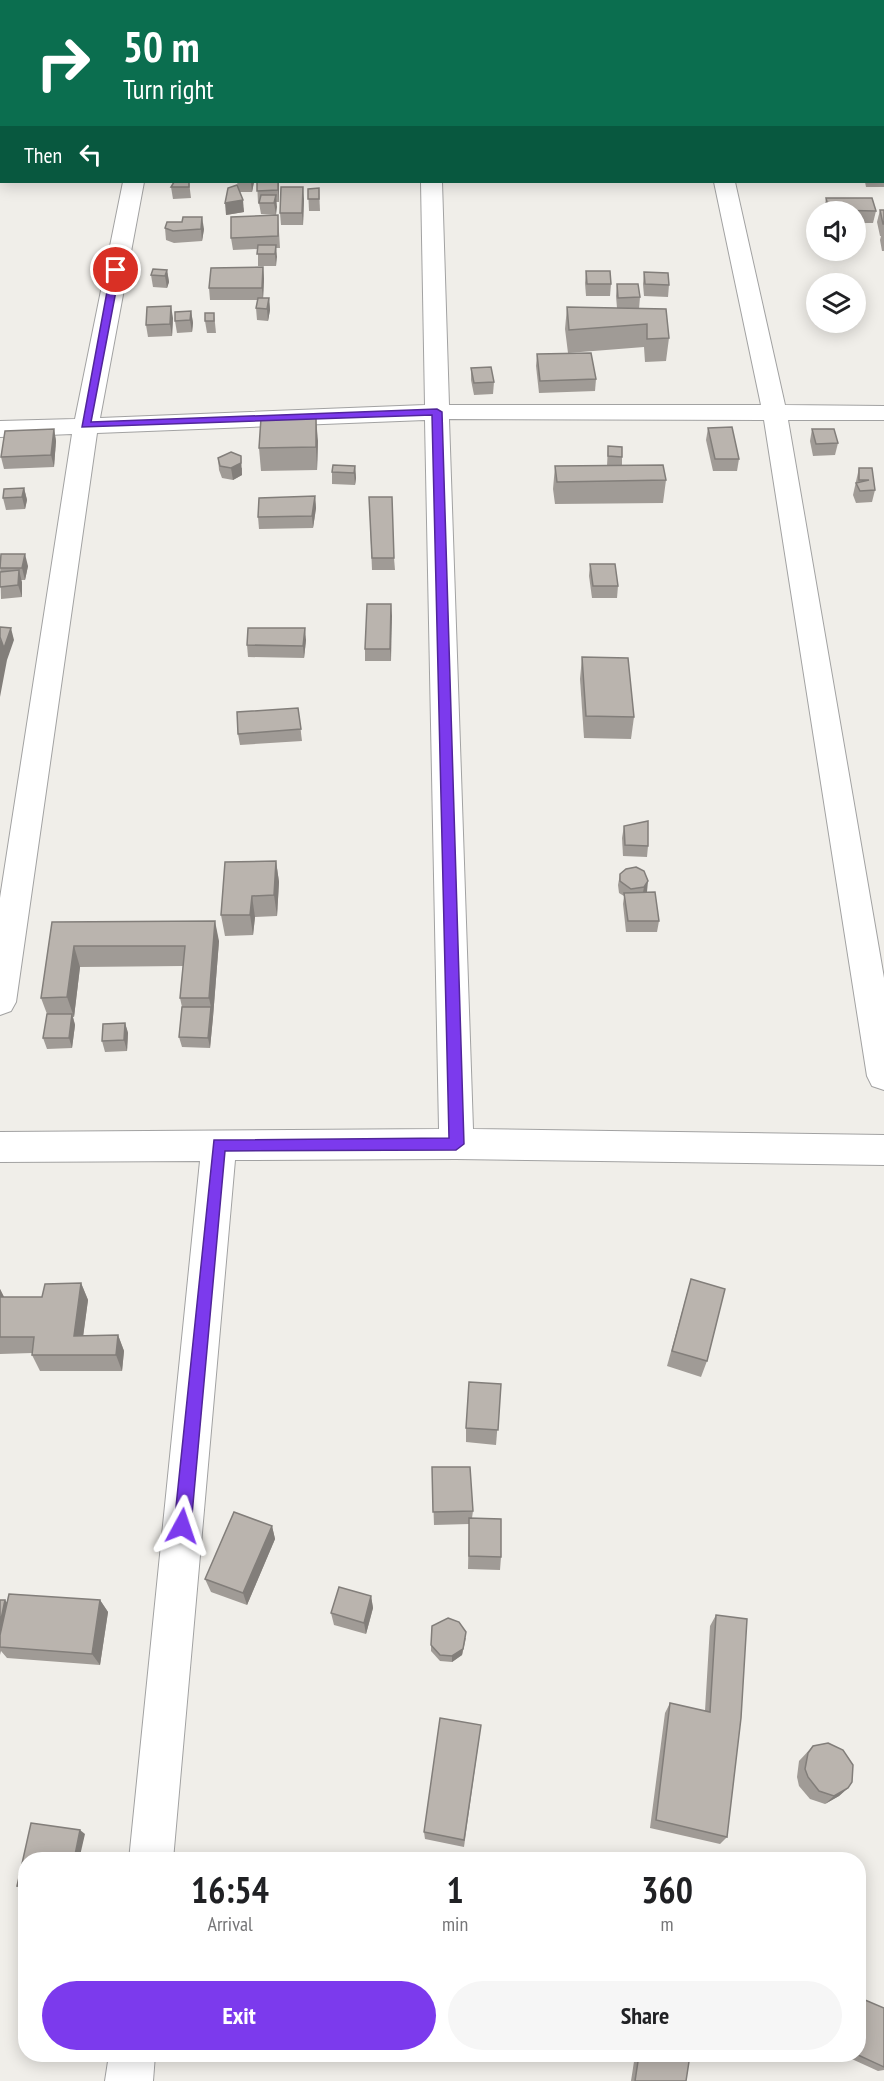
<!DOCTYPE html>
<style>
body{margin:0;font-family:"PT Sans Narrow",sans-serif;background:#f6f6f6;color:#202124;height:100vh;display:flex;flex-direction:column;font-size:22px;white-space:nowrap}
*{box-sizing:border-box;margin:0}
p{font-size:20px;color:#757577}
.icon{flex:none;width:33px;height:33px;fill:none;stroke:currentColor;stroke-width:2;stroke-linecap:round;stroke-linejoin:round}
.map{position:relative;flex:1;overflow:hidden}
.drawer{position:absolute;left:18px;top:1852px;width:848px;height:210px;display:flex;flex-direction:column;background:#fff;border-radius:24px;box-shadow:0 3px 15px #0003}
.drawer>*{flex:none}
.guide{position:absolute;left:0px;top:0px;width:885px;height:183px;box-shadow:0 3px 15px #0003;background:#0b6e4f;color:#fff;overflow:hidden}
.fabs{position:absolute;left:806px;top:201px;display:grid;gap:12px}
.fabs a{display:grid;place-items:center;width:60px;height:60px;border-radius:50%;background:#fff;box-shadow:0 3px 15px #0003;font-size:30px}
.pin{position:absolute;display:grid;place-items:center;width:51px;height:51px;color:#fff;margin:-26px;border:3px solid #fff;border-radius:50%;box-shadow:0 2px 6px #0007}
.me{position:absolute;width:66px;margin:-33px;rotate:5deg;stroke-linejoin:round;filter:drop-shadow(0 0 4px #0008)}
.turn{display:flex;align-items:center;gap:21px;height:126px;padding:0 24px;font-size:27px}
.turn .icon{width:78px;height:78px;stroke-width:2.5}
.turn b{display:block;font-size:42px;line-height:51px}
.then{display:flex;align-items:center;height:57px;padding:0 24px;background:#0003;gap:12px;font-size:22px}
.eta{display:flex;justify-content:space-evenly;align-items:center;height:102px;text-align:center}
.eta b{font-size:36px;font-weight:600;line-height:42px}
.action{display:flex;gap:12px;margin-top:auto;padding:12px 24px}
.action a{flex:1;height:69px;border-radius:36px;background:#7c3aed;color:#fff;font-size:24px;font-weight:600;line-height:69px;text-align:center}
.action a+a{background:#f6f6f6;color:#202124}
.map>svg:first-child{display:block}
</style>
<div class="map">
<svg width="884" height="2081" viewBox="0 0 884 2081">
<rect width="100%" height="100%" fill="#f0eee9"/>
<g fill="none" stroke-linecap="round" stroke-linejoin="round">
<g stroke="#a2a2a2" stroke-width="2">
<g id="minor">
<rect x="157" y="0" width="18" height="2"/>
<rect x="418" y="0" width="18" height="2"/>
<path d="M677,0H695L696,2H677Z"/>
<rect x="0" y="31" width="2" height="12"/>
<path d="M123,182H144L100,418L425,405L421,182H442L449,405H761L714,182H735L785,405L884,406V420H788L884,978V1090L872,1086L867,1076L764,420L449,419L473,1129L884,1135V1165L456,1159L235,1160L173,1860H129L200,1161L0,1162V1132L439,1129L425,420L97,433L16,1002L11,1011L0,1015V898L72,434L0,437V421L75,419Z"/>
<path d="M109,2055H155L153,2081H105Z"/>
</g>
</g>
<use href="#minor" fill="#fff" fill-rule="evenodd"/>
</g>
<g fill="#a09b96">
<path d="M795,0H810L809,2H796Z"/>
<path d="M884,161V187H866L865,182H884Z"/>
<path d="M189,182L191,198L173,199L171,187Z"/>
<path d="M237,182H254L252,192H240L244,212L226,215L238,187Z"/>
<path d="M257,182H279V202H276V215L261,214L259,203H258Z"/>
<path d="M319,188L320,211H309L308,189Z"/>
<path d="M826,198L876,211L873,223H855V212H824Z"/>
<path d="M304,199L303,225H281L280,213Z"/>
<path d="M880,210H884V251H882L880,240L881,236H880L877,222Z"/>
<path d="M278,215L280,248H276V266H258V249L233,250L231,238Z"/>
<path d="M165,228L204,229L202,241L174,243L166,240Z"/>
<path d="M263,267L264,279L263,298H269L270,310L268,321L257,320L256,308L258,300H210L209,288Z"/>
<path d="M167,270L169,282L167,288L153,287L151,275Z"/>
<path d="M586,271L611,284L610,296H586L585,283Z"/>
<path d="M644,272L669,285L668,297L644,296L643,284Z"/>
<path d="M617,284L640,297L639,309L669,338L666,361L645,362L644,347L568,353L565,329L567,307L617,308L616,296Z"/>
<path d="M191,311L193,323L192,332L177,333L175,321Z"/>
<path d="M214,313L216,333H207L205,321Z"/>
<path d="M173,318L172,336L148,337L146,325Z"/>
<path d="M537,354L596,379L595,391L539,393L536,366Z"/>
<path d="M471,368L494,382L493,394L474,395L471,380Z"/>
<path d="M708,428L739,459L737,471H713L706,440Z"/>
<path d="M54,429L56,441L54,467L4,469L1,457Z"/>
<path d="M812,429L838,443L835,455L813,456L810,441Z"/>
<path d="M318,441L317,470L261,471L259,448Z"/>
<path d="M608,446L622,457V466L666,480L663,503L555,504L553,489L555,466H607Z"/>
<path d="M218,458L242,468V475L233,480L222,478L219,470Z"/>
<path d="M355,466L356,478L355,485L332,484V472Z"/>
<path d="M859,468L875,490L872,502L856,503L853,495Z"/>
<path d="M24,488L27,500L25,509L6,510L3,498Z"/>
<path d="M315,496L316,508L313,528L259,529L258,517Z"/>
<path d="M369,497L394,558L395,570H372Z"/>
<path d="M0,560L28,566L25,580H21L22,597L1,599Z"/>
<path d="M590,564L618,586L617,598H592L589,576Z"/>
<path d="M391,604V661H365V649Z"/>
<path d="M306,640L304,658L248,657L247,645Z"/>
<path d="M582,657L634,717L631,739L584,738L580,679Z"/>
<path d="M298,708L302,741L240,745L238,734Z"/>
<path d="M624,826L648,846L647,857L623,856L622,838Z"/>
<path d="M276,861L279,882L277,916L255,917L253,935L225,936L221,915Z"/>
<path d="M636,867L659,921L657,932H626L623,904L624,896L619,893L618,885L620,874Z"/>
<path d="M52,922L219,941L213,1017L210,1048L182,1047L179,1037L182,1007L180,998L183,966L80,967L74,1017H73L75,1025L72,1048L47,1049L43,1038L47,1014L41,998Z"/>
<path d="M125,1023L128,1033L127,1051L105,1052L102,1041Z"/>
<path d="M691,1279L707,1361L701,1377L667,1366Z"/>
<path d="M81,1283L88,1300L83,1336L118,1335L124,1351L122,1371H40L32,1355V1353L0,1354V1289L4,1297H42Z"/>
<path d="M501,1384L496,1445L466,1442V1428Z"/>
<path d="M432,1467L473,1511L472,1518L501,1557L500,1570L468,1569L469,1524L434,1525Z"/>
<path d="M272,1526L275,1539L247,1605L211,1592L205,1579Z"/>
<path d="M371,1596L373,1608L366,1634L334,1625L331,1613Z"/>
<path d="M0,1600H5L7,1603L100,1600L108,1612L100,1665L7,1658L1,1651L0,1655Z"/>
<path d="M716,1615L727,1837L720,1844L650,1828L665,1713L670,1703L705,1711L710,1626Z"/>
<path d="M466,1638L462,1655L452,1662L440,1661L431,1651V1645Z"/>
<path d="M481,1725L464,1847L425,1839L424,1832Z"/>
<path d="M813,1746L848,1788L839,1796L825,1804L810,1799L799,1786L797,1777L799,1761Z"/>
<path d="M884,2008V2070L878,2071L843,2055H858Z"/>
<path d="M635,2055H690L686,2081H631Z"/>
</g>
<g fill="#827e7a">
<path d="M251,182H254L252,192Z"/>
<path d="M278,182H279V202L278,190Z"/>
<path d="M303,187L304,199L303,225L302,213Z"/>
<path d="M276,195L277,207L276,215L274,203Z"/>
<path d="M243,200L244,212L226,215L225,203Z"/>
<path d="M202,217L204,229L202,241L201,229Z"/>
<path d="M276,245L277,257L276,266L275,254Z"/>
<path d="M263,267L264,279L263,300L262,288Z"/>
<path d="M167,270L169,282L167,288L165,276Z"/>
<path d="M269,298L270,310L268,321L267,309Z"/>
<path d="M171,306L173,318L172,336L170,324Z"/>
<path d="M191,311L193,323L192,332L190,320Z"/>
<path d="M316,418L318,441L317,470L316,447Z"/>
<path d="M54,429L56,441L54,467L51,455Z"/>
<path d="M241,456L242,475L233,480L231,468Z"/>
<path d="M355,466L356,478L355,485L354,473Z"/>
<path d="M24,488L27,500L25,509L22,497Z"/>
<path d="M315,496L316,508L313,528L312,516Z"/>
<path d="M25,554L28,566L25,580L22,568Z"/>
<path d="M19,570L22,582V597L18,585Z"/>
<path d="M391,604L392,616L391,661L390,649Z"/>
<path d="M11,628L14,640L7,660L0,697V641L1,637Z"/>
<path d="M305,628L306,640L304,658L303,646Z"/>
<path d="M276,861L279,882L277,916L274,895Z"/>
<path d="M648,881L647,892L642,898L644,887Z"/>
<path d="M252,896L255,917L253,935L250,915Z"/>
<path d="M215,921L219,941L213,1017L209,998Z"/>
<path d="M74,946L80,967L74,1017L67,997Z"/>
<path d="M211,1007L213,1017L210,1048L208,1038Z"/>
<path d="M72,1014L75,1025L72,1048L69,1038Z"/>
<path d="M125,1023L128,1033L127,1051L124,1040Z"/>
<path d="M81,1283L88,1300L81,1352L74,1336Z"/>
<path d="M0,1289L7,1303H0Z"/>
<path d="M118,1335L124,1351L122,1371L116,1355Z"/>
<path d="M272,1526L275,1539L247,1605L243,1593Z"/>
<path d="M371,1596L373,1608L366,1634L364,1623Z"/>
<path d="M5,1600L10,1607L0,1647V1624Z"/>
<path d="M100,1600L108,1612L100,1665L92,1654Z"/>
<path d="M466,1632L462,1655L452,1662V1656Z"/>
<path d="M848,1788L839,1796L825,1804L834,1796Z"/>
<path d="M80,1830L85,1834L79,1860H74Z"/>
</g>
<g fill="#bab4ae" stroke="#827e7a" stroke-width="1.5">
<path d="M261,0H292L291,2H261Z"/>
<rect x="714" y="0" width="19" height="2"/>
<path d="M174,182H189V187H171Z"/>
<path d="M257,182H278V190L257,191Z"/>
<path d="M237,185L243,200L225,203L228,188Z"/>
<path d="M281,187H303L302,213H280Z"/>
<path d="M319,188V199H308V189Z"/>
<path d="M261,195H276L274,203H259Z"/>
<path d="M826,198H872L876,211L829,210Z"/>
<path d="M880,210H884V224H883Z"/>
<path d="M278,215V236L231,238V217Z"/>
<path d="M183,217H202L201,229L173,231L165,228L167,222H182Z"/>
<path d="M258,245H276L275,254H257Z"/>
<path d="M263,267L262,288H209L211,268Z"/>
<path d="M153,269L167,270L165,276L151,275Z"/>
<path d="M586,271H610L611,284H587Z"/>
<path d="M644,272L668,273L669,285L645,284Z"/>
<path d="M617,284H638L640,297L618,298Z"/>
<path d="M258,298H269L267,309L256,308Z"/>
<path d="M171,306L170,324L146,325L147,307Z"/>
<path d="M567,307L666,309L669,338L647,339V324L569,330Z"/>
<path d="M191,311L190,320L175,321V312Z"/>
<rect x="205" y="313" width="9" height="8"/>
<path d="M591,353L596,379L540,381L537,354Z"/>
<path d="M491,367L494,382L474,383L471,368Z"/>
<path d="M261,418H316V447L259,448Z"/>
<path d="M732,427L739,459H715L708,428Z"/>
<path d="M54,429L51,455L1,457L5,431Z"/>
<path d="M812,429H834L838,443L816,444Z"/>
<path d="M608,446L622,447V457L608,456Z"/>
<path d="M231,452L241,456V463L231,468L220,466L218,458Z"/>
<path d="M333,465L355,466L354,473L332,472Z"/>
<path d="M663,465L666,480L557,482L555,466Z"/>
<path d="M859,468H872L875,490L860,491L856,483L869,480H859Z"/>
<path d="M24,488L22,497L3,498L4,489Z"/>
<path d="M315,496L312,516L258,517L259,498Z"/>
<path d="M369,497H392L394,558H372Z"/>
<path d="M1,554H25L22,568H0Z"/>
<path d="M590,564H615L618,586H593Z"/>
<path d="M19,570L18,585L0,587V572Z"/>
<path d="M367,604H391L390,649H365Z"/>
<path d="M0,627L11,628L4,648L0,637Z"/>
<path d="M248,628H305L303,646L247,645Z"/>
<path d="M582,657L628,658L634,717L586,716Z"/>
<path d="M298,708L301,729L238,734L237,712Z"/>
<path d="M648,821V846L625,845L624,826Z"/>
<path d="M276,861L274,895L252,896L250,915H221L225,862Z"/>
<path d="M636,867L644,871L648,881L644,887L631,889L620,881V874L626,869Z"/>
<path d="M655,892L659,921H628L624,893Z"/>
<path d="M215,921L209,998H180L185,946H74L67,997L41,998L52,922Z"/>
<path d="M182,1007H211L208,1038L179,1037Z"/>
<path d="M47,1014H72L69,1038H43Z"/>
<path d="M125,1023L124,1040L102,1041L103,1024Z"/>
<path d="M691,1279L725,1289L707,1361L672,1351Z"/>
<path d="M81,1283L74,1336L118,1335L116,1355H32L34,1337H0V1297H42L45,1284Z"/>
<path d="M469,1382L501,1384L498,1430L466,1428Z"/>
<path d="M432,1467H470L473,1511L433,1512Z"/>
<path d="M234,1512L272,1526L243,1593L205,1579Z"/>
<path d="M469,1518L501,1519V1557L469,1556Z"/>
<path d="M339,1587L371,1596L364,1623L331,1613Z"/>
<path d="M9,1594L100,1600L92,1654L0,1647V1635Z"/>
<path d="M0,1600H5L0,1624Z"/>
<path d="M716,1615L747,1619L741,1718L727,1837L656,1820L670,1703L710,1712Z"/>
<path d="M448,1618L459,1622L466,1632L463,1649L452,1656L440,1655L431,1645L432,1626Z"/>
<path d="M440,1718L481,1725L464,1840L424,1832Z"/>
<path d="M828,1743L843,1750L853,1765L852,1782L848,1788L834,1796L819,1791L808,1777L805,1769L808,1753L813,1746Z"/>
<path d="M31,1823L80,1830L74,1860H26V1887L17,1886Z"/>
<path d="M858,1997L884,2008V2067L858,2055Z"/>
<path d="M639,2055H690L686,2081H635Z"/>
</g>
<path fill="#7c3aed" stroke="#51269a" stroke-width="1.5" d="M116,267L120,270L91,422L437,409L442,412L464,1144L456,1150L225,1151L191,1526L188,1532L182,1534L177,1532L174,1526L214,1140L449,1138L432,415L82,427L111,270Z"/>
</svg>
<div class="fabs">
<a><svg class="icon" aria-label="sound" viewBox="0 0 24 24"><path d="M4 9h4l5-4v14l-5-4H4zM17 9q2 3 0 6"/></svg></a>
<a><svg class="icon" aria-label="layers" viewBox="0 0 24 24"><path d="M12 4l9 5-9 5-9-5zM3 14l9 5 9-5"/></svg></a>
</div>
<div class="pin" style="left:116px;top:270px;background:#d93025"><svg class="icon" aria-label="arrive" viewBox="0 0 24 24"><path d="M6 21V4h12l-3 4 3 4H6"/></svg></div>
<svg class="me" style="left:182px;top:1526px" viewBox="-20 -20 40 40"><path d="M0-17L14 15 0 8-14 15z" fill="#7c3aed" stroke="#fff" stroke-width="4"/></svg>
<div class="guide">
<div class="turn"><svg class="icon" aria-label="right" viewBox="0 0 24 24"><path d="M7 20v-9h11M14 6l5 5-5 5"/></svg><div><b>50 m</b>Turn right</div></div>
<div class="then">Then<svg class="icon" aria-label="left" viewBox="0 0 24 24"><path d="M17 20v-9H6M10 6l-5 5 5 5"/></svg></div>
</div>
<section class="drawer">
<div class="eta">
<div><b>16:54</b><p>Arrival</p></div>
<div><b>1</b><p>min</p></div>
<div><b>360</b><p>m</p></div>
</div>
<div class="action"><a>Exit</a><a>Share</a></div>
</section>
</div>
